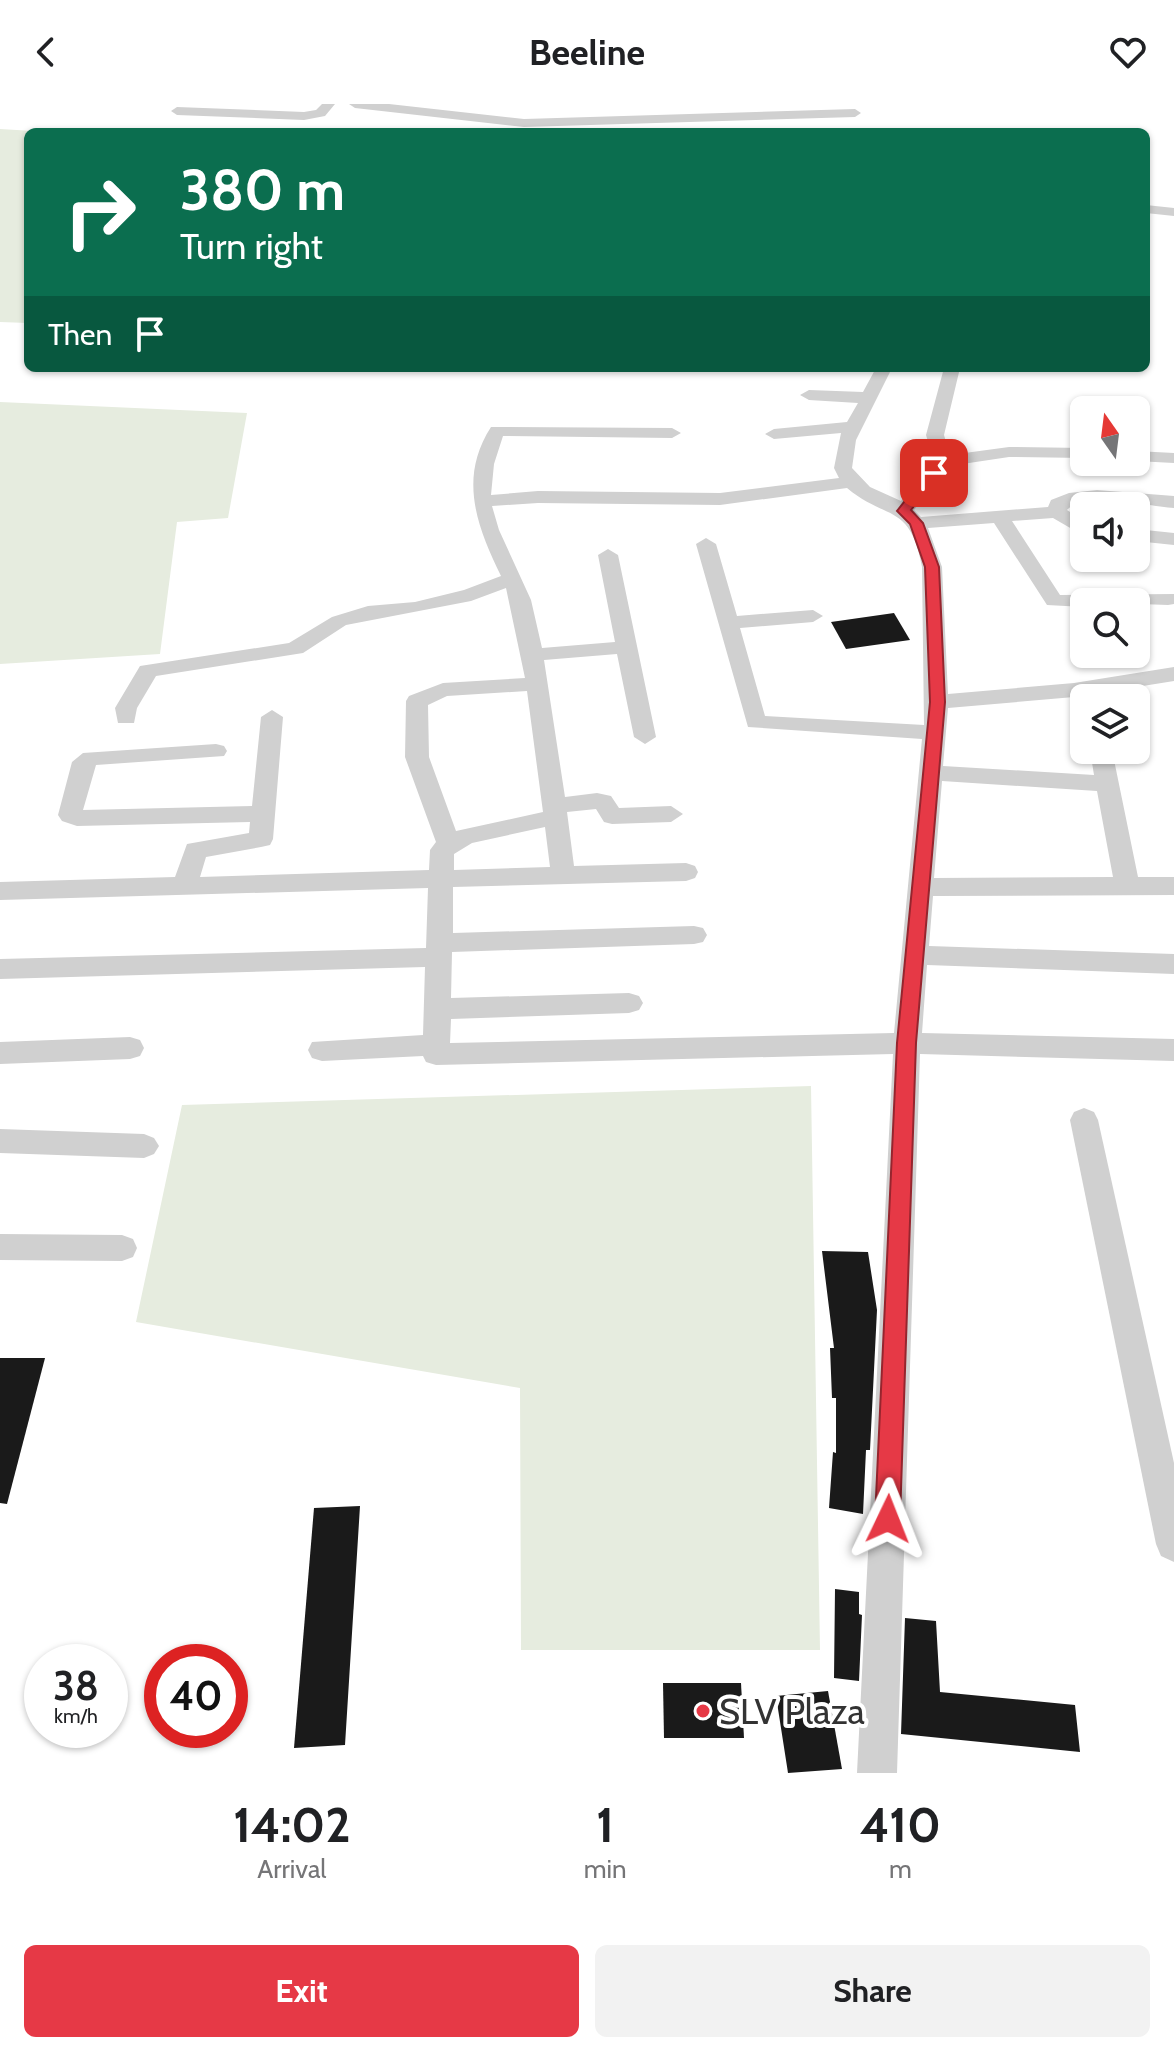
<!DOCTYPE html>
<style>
body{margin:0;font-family:Cabin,sans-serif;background:#f2f2f2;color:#202124;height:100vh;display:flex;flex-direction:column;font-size:30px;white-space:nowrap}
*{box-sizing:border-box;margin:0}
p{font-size:26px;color:#757577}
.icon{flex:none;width:44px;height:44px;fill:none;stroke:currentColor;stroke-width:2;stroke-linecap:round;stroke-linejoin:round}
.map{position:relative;height:1669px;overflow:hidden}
.sheet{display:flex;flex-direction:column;background:#fff;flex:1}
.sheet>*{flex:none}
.hud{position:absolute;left:24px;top:24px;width:1126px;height:244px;border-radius:12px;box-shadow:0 2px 6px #0004;background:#0b6e4f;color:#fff;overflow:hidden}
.needle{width:52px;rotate:346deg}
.controls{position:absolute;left:1070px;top:292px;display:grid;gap:16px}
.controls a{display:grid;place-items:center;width:80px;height:80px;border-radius:12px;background:#fff;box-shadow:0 2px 6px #0004;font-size:40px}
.speed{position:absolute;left:24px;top:1540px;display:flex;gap:16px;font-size:40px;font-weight:700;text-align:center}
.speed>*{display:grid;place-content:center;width:104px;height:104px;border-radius:50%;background:#fff;box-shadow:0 2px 6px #0004;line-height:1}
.speed small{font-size:20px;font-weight:400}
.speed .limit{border:12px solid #d22;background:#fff;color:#111}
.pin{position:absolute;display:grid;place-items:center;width:68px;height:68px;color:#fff;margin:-34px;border-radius:16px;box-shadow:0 4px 12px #0006}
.me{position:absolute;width:88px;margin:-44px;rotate:2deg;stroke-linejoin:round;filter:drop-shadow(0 0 6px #0008)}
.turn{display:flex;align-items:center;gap:28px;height:168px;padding:0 24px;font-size:36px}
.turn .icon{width:104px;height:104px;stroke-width:2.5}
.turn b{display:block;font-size:56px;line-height:68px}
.then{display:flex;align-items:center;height:76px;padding:0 24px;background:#0003;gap:16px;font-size:30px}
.eta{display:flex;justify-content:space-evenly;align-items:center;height:136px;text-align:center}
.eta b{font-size:48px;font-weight:700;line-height:56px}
.action{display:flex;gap:16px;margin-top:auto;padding:16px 24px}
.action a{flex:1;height:92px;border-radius:12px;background:#e63946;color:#fff;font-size:32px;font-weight:700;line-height:92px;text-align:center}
.action a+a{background:#f2f2f2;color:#202124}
header{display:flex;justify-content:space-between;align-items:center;height:104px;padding:0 24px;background:#fff;font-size:36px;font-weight:700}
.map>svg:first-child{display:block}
</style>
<header><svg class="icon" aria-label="back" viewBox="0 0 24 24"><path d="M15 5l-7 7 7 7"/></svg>Beeline<svg class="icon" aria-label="heart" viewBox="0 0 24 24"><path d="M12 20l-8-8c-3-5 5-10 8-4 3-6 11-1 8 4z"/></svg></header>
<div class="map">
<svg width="1174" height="1669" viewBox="0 0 1174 1669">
<rect width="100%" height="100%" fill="#fff"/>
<g fill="#e6ecdf">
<path d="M0,25L50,28H28V219L0,218Z"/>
<path d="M0,298L247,309L228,414L177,418L160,550L0,560Z"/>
<path d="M811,982L820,1546H521L520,1284L136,1218L182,1001Z"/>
</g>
<g fill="#1a1a1a">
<path d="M894,509L910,536L846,545L831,518Z"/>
<path d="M822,1147L868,1148L877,1206L870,1346H866L863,1410L829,1404L833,1348L836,1349V1294H832L830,1244H834Z"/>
<path d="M0,1254H45L7,1400L0,1399Z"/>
<path d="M360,1402L345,1641L294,1644L314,1404Z"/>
<path d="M835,1485L859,1488V1510L862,1511L859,1577L834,1574Z"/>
<path d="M905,1514L936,1517L940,1588L1075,1601L1080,1648L901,1630Z"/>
<path d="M663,1579H741L744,1634H664Z"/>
<path d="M828,1587L842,1665L788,1669L776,1592Z"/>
</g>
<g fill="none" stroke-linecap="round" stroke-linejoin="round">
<g fill="#d0d0d0" fill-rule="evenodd">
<path d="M322,0H335L325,12L304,16L177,11L171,7L177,3L304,8L316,6Z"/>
<path d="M349,0H389L524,15L855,5L861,9L855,13L524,23L355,4Z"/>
<path d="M866,24L873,25L875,28H859Z"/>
<path d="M1146,101L1174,104V112L1146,109Z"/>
<path d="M876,264H892L856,336L852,364L870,383L901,397L934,357L926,331L944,264H960L944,331L950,351L1009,343L1084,344V354L1009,353L949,362L914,406L921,413L1048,403L1051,396L1069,389L1097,386L1174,392V404C1151,402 1081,388 1067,406L1084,417V432L1053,414L1012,417L1060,491L1174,490V500L1168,501L1084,498V503L1047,501L994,419L928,424L942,463L948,590L1074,579L1174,563V577L1074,593L948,604L943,662L1094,671L1090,646H1112L1138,773H1174V791L933,792L929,842L1174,850V870L927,861L922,929L1174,935V957L920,950L897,1669H857L893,950L436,961L426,958L423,952L322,957L312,954L308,946L312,938L423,931L425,863L0,875V855L426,844L428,784L0,796V778L175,773L187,740L249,729L250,718L77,722L62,717L58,711L72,658L83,649L216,640L224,642L227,647L224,652L96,661L83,706L252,702L261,613L272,606L283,613L273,735L270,741L261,743L206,753L200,773L429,766L430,746L436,738L405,653L406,597L409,592L443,579L525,574L506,484L471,497L346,521L303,549L156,572L137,604L134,619H118L115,604L140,562L289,539L332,513L368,502L415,498L464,486L501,472C477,423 458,374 491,323L672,324L681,329L672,334L503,332L494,360L491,391L538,387L720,389L839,374L834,364L841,329L774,335L765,330L774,325L847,318L858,299L809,296L800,291L809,286L863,288ZM847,384C886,417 910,398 922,463L924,621L765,612L740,524L813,518L823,512L813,506L737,512L716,440L706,434L696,440L748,623L922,635L894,929L450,939L451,915L629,909L639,906L643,899L639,892L629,889L451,894L452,848L694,840L703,838L707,831L703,824L694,822L453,829V783L686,777L695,774L698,768L695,762L686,759L574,762L567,708L596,705L604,718L612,720L671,718L683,710L671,702L619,704L611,692L597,689L565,693L544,556L617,550L634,633L645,640L656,633L618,451L608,445L598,451L615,538L542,544L531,496L499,426L492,402L538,399L720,401ZM527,587L543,708L456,727L429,653L428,601L447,592ZM942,677L1097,687L1113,773L934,774ZM545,723L550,763L454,766V750L472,739Z"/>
<path d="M1136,347L1174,349V359L1136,357Z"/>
<path d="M1136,425L1174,429V441L1136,437Z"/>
<path d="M130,933L140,936L144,944L140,952L130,955L0,960V938Z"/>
<path d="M1084,1004L1094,1008L1098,1016L1174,1359V1458L1161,1452L1156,1440L1070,1016L1074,1008Z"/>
<path d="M0,1025L144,1030L154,1034L159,1042L154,1050L144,1054L0,1049Z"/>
<path d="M0,1130L122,1131L133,1135L137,1144L133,1153L122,1157L0,1156Z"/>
</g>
</g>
<path fill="#e63946" stroke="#96252e" stroke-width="2" d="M929,366L940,369L911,406L923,419L939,463L945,598L916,939L900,1415L896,1424L888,1427L879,1424L875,1415L897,939L930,598L925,463L910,420L897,407Z"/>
<circle fill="#e63946" stroke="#fff" stroke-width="3" cx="703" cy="1607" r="8"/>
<g text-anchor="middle" stroke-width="8" stroke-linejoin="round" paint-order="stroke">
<g font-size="36" fill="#333" stroke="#fff" text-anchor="start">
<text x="719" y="1620">SLV Plaza</text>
</g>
</g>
</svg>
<div class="controls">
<a><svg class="needle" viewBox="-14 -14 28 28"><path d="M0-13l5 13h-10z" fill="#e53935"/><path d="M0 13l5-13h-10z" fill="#757577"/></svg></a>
<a><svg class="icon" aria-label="sound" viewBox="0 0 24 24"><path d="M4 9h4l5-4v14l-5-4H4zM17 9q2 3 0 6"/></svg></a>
<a><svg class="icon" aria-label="search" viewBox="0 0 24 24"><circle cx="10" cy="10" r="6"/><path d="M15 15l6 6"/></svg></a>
<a><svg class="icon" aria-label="layers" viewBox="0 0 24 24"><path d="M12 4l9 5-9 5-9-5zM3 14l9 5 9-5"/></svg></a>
</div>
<div class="speed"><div>38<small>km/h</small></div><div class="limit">40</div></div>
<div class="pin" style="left:934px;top:369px;background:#d93025"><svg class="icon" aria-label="arrive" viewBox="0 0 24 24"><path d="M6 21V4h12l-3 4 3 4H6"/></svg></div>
<svg class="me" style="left:888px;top:1415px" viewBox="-20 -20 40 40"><path d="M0-17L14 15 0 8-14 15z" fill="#e63946" stroke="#fff" stroke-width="4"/></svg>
<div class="hud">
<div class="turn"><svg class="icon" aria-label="right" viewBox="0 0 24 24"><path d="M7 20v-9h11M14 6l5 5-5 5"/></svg><div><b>380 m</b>Turn right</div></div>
<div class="then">Then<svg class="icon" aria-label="arrive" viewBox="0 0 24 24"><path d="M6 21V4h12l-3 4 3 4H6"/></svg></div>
</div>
</div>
<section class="sheet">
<div class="eta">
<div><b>14:02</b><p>Arrival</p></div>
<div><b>1</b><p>min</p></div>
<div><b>410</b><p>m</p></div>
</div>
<div class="action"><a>Exit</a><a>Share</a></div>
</section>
